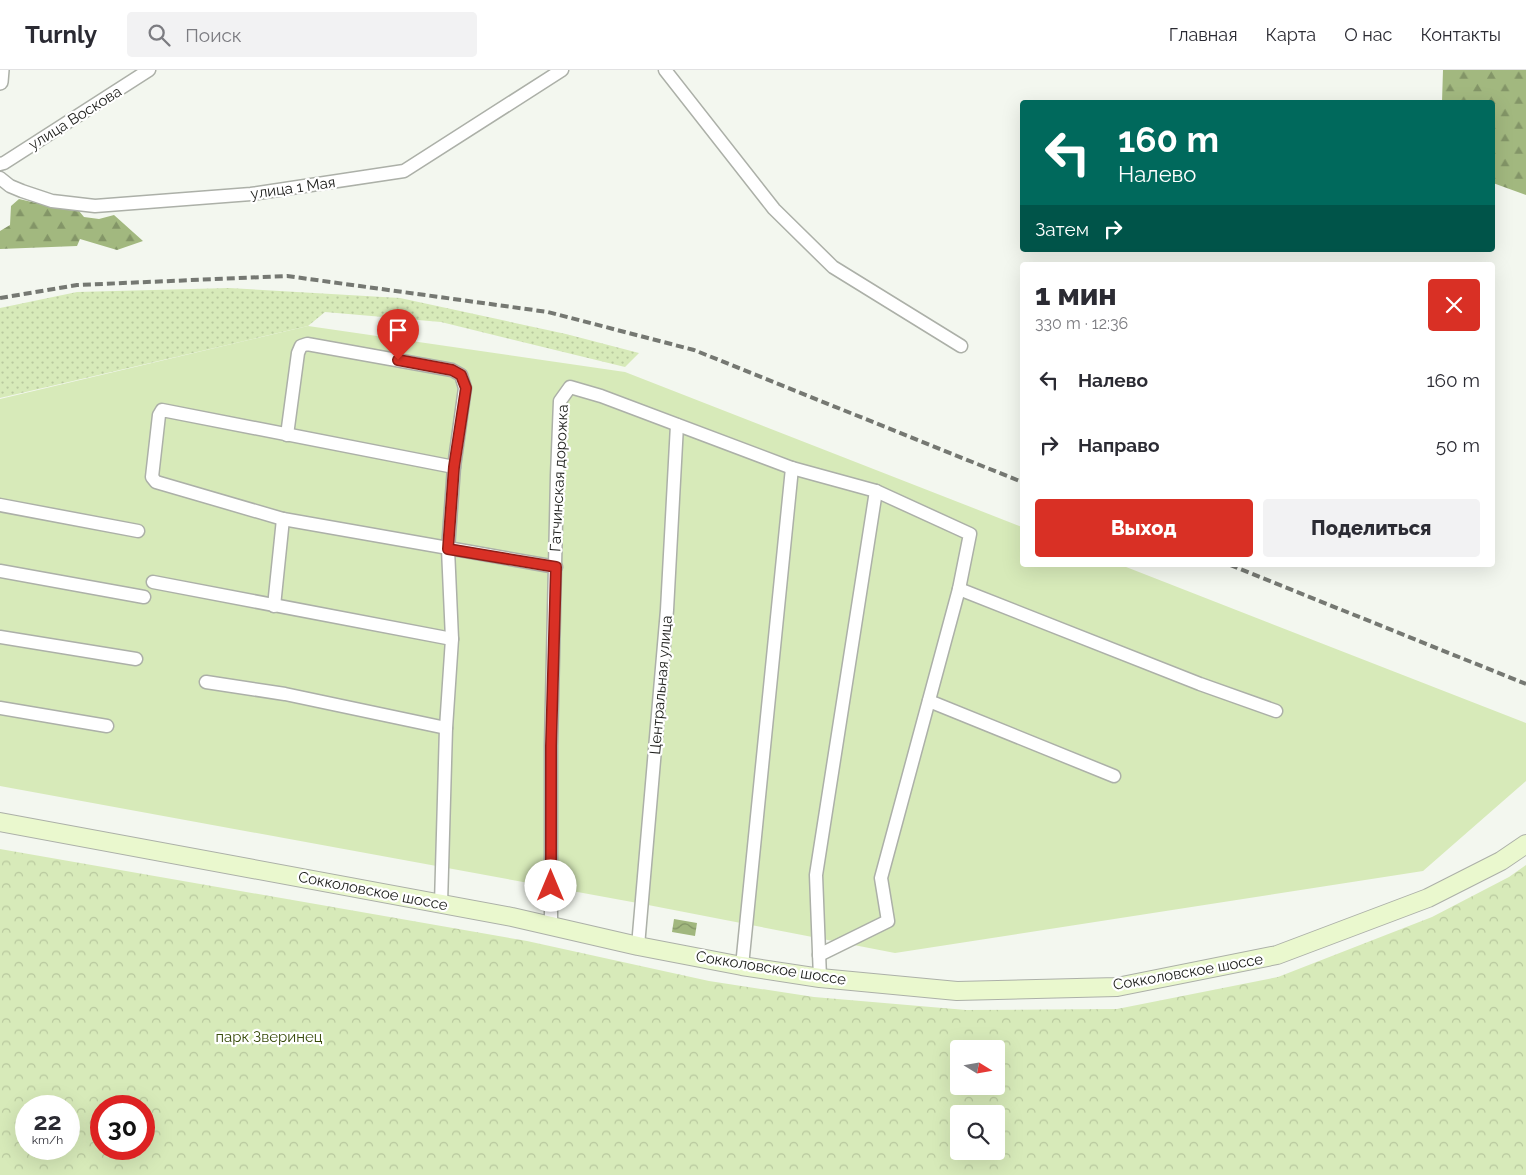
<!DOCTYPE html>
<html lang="ru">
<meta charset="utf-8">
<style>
body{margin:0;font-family:Raleway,sans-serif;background:#f2f2f3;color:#2b2b33;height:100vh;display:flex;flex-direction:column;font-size:19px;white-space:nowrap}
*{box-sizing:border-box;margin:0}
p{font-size:16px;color:#7c7c81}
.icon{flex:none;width:28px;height:28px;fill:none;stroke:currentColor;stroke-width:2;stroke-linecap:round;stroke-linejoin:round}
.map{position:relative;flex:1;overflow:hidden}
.panel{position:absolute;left:1020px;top:192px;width:475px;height:305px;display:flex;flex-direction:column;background:#fff;border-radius:5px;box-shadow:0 5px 20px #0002}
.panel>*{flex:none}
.hud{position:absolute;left:1020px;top:30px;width:475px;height:152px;border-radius:5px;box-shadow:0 5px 20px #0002;background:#00695c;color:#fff;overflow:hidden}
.needle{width:32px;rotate:101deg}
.controls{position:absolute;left:950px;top:970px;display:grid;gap:10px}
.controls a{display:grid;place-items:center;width:55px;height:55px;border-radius:5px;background:#fff;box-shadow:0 5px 20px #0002;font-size:25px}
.speed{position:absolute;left:15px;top:1025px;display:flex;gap:10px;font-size:25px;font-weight:700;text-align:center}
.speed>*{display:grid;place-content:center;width:65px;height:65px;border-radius:50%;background:#fff;box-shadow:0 5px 20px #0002;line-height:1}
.speed small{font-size:12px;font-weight:400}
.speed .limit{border:8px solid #d22;background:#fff;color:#111}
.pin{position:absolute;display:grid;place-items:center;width:42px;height:42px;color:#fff;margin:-51px -21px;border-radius:50% 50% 50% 0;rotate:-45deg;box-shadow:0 0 5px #0007}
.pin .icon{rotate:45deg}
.me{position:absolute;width:55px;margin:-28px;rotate:0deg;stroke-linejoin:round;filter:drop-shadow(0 0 4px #0008)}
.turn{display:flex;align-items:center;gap:18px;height:105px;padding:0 15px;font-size:22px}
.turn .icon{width:65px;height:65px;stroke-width:2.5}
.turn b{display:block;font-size:35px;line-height:42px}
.then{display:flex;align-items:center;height:48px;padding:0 15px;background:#0003;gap:10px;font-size:19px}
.round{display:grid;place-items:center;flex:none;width:52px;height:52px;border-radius:5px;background:#f2f2f3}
.summary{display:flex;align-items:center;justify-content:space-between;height:85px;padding:0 15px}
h1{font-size:30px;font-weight:800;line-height:38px}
.action{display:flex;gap:10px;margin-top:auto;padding:10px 15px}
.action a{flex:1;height:58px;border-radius:5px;background:#d93025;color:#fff;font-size:20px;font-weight:800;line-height:58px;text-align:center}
.action a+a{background:#f2f2f3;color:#2b2b33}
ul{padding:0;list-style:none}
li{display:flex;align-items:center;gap:15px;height:65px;padding:0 15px}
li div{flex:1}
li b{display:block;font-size:19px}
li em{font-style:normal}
header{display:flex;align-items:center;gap:30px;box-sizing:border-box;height:70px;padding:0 25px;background:#fff;border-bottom:1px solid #e1e1e2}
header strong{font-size:24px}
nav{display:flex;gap:28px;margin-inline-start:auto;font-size:18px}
.search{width:350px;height:45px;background:#f2f2f3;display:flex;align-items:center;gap:12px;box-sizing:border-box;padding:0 18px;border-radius:5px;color:#7c7c81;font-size:19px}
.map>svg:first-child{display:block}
</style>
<header>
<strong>Turnly</strong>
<div class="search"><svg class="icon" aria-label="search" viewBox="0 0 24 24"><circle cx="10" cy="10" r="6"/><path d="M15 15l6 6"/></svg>Поиск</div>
<nav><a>Главная</a><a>Карта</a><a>О нас</a><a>Контакты</a></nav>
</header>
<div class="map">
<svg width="1526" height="1105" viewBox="0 0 1526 1105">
<defs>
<pattern id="grass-dots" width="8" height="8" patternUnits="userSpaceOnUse" patternTransform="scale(1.25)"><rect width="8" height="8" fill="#d7eab9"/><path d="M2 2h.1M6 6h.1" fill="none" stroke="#b8c89e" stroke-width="1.8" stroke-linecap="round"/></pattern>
<pattern id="forest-firs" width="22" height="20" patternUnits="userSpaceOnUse" patternTransform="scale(1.25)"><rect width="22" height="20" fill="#a2b87f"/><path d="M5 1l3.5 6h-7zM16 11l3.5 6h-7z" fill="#839567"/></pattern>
<pattern id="park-crowns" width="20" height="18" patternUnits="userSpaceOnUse" patternTransform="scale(1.25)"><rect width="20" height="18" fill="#d7eab9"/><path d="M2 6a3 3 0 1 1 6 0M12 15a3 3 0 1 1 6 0" fill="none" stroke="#b8c89e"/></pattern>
<pattern id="water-waves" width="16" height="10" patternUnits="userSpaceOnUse" patternTransform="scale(1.25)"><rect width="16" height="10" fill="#a1b77e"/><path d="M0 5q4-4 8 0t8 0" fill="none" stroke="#829466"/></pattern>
</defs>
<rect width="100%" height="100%" fill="#f3f7ef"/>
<path fill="url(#grass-dots)" d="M229,218L400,228L566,264L639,283L625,297L441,252L325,242L308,256L0,328V238L77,222Z"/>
<g fill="url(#forest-firs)">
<path d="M1443,0H1526V125L1493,113L1492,32H1442Z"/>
<path d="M19,129L62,139L79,141L84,147L99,149L114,145L143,171L117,180L80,169L77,176L0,179V161L10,155L11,136Z"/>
</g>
<path fill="url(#park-crowns)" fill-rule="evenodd" d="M0,779L527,871L709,911L814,927L966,940L1117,939L1278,907L1432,847L1509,807L1526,795V1105H0ZM959,979H996V1016H959ZM26,1036H69V1079H26ZM101,1036H144V1079H101ZM959,1044H996V1081H959Z"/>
<path fill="#d7eab9" d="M308,256L625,302L1022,457V495H1121L1526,653V711L1423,801L895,883L643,834L0,716V329Z"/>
<path fill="url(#water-waves)" d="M674,849L697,853L695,866L672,862Z"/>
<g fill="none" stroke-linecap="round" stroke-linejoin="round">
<g stroke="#acb0a8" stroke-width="15">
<g id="minor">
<path d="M665,0L774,139L833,197L961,276"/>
<path d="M0,94L4,93L149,0"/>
<path d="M0,108L10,116L22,121L52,131L95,136L251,124L404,101L562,0"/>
<path d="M287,365L298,283L301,276L307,274L452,300L461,305L465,318L454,397L448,479L452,569L446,658L441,834"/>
<path d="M454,397L162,340L159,345L152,407L156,412L283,449L556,497"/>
<path d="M0,435L138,461"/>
<path d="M0,501L144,527"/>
<path d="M153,512L452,569"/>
<path d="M274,536L283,449"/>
<path d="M0,567L136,589"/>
<path d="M206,612L285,624L446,658"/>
<path d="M929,631L1114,706"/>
<path d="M0,638L107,656"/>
<path d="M551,855V676L557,406L560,331L570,317L601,326L792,398L876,421L970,464L959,519"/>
<path d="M638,876L667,540L677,355"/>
<path d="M819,885L888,851L881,808L959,519L1200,614L1276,641"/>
<path d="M742,896L792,398"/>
<path d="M820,908L816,805L876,421"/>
</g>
</g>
<g stroke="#acb0a8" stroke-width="18">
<path id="tertiary" d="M0,12L1,0"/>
</g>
<g stroke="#acb0a8" stroke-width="20">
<path id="secondary" d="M0,752L512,847L638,876L742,896L820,908L957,921L1117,917L1277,885L1428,828L1501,791L1526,774"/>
</g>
<use href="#minor" stroke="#fff" stroke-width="12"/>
<use href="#tertiary" stroke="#fff" stroke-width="15"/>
<use href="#secondary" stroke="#eaf8ce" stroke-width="18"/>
<g stroke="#757872" stroke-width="4" stroke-dasharray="8 4" stroke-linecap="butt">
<path d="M0,228L77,215L287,206L548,242L694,280L1022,412"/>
<path d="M1230,495L1526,614"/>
</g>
</g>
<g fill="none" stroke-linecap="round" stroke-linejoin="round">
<g stroke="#8d1f18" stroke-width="12">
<path id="route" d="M398,290L452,300L461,305L466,318L454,397L448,479L556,497L551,676V816"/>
</g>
<use href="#route" stroke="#d93025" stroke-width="9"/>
</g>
<g text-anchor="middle" stroke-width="4.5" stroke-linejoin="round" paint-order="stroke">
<g font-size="15" fill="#1b1c19" stroke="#fff">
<text transform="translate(75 48) rotate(-32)" y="5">улица Воскова</text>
<text transform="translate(293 118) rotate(-8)" y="5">улица 1 Мая</text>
<text transform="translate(559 408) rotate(-87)" y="5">Гатчинская дорожка</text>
<text transform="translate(661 615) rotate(-85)" y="5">Центральная улица</text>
<text transform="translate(373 821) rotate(11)" y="5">Сокколовское шоссе</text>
<text transform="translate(771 898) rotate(9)" y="5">Сокколовское шоссе</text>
<text transform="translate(1188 902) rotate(-10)" y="5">Сокколовское шоссе</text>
</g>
<g font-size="15" fill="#364a08" stroke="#fff">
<text x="269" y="972">парк Зверинец</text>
</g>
</g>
</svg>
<div class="controls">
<a><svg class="needle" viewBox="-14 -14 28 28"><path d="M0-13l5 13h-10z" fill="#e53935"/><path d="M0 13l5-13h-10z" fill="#7c7c81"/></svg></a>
<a><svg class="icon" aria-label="search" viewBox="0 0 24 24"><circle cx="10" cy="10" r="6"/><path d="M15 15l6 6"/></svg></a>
</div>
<div class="speed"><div>22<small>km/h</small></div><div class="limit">30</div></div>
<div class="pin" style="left:398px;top:290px;background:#d93025"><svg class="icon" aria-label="arrive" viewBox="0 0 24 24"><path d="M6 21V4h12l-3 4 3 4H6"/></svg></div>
<svg class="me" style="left:551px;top:816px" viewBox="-20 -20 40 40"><circle r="19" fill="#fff"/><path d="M0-13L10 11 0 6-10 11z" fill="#d93025"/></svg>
<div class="hud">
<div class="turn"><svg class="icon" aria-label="left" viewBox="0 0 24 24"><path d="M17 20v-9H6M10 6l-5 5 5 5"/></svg><div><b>160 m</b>Налево</div></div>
<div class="then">Затем<svg class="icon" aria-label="right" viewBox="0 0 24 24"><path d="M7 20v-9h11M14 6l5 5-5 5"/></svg></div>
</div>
<section class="panel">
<div class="summary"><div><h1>1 мин</h1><p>330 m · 12:36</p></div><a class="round" style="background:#d93025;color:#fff"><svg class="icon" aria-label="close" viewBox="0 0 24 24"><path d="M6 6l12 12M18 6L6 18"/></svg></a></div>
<ul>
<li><svg class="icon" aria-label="left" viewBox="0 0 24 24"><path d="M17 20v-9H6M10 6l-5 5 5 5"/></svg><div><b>Налево</b></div><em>160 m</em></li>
<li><svg class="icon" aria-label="right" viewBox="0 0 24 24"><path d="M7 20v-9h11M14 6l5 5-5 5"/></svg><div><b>Направо</b></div><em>50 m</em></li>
</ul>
<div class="action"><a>Выход</a><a>Поделиться</a></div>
</section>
</div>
